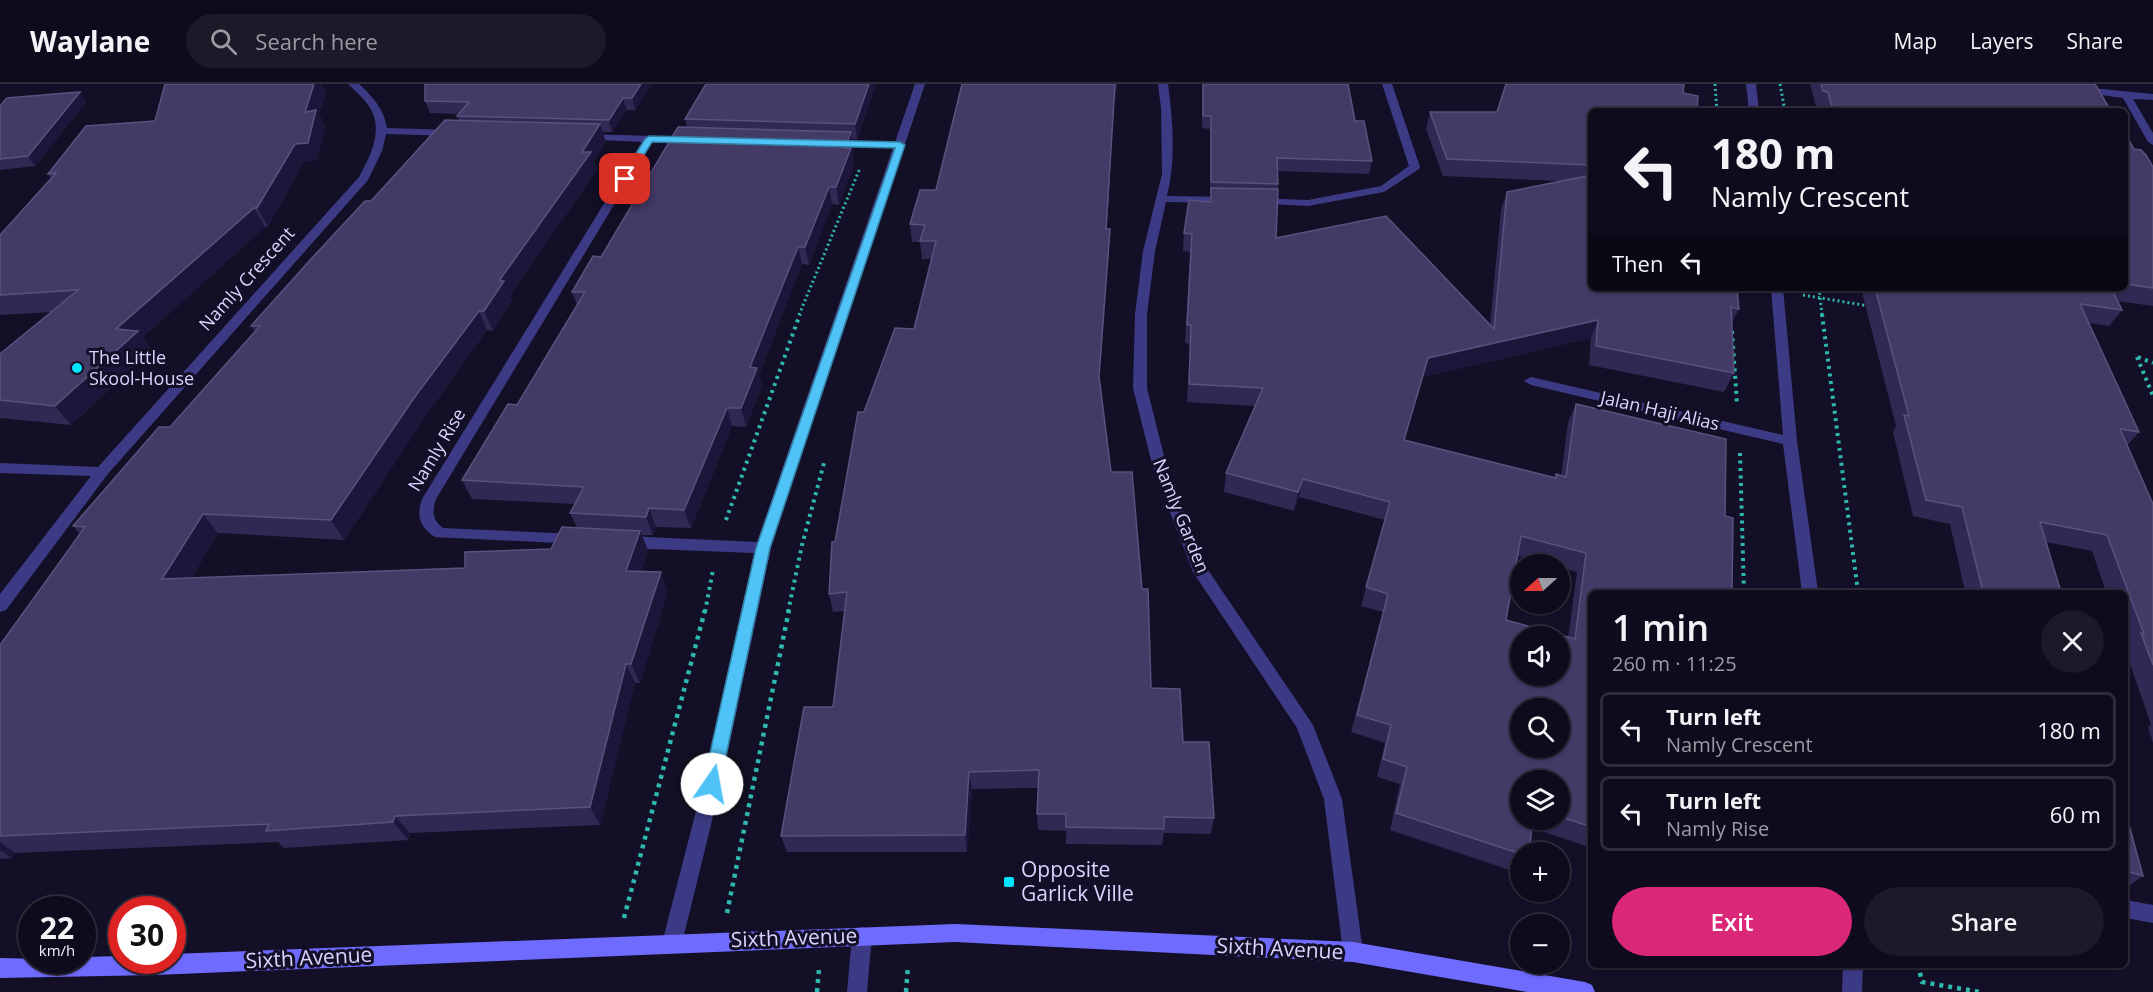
<!DOCTYPE html>
<meta charset="utf-8">
<style>
body{margin:0;font-family:"Open Sans",sans-serif;background:#1c1929;color:#f1f3f6;height:100vh;display:flex;flex-direction:column;font-size:22px;white-space:nowrap}
*{box-sizing:border-box;margin:0}
p{font-size:20px;color:#9b9ba3}
.icon{flex:none;width:33px;height:33px;fill:none;stroke:currentColor;stroke-width:2;stroke-linecap:round;stroke-linejoin:round}
.map{position:relative;flex:1;overflow:hidden}
.drawer{position:absolute;left:1588px;top:506px;width:540px;height:378px;display:flex;flex-direction:column;background:#0e0b1c;border-radius:9px;box-shadow:0 2px 4px #0004,0 0 0 2px #2e2b3b}
.drawer>*{flex:none}
.hud{position:absolute;left:1588px;top:24px;width:540px;height:183px;border-radius:9px;box-shadow:0 2px 4px #0004,0 0 0 2px #2e2b3b;background:#0e0b1c;color:#f1f3f6;overflow:hidden}
.needle{width:39px;rotate:249deg}
.fabs{position:absolute;left:1510px;top:470px;display:grid;gap:12px}
.fabs a{display:grid;place-items:center;width:60px;height:60px;border-radius:50%;background:#0e0b1c;box-shadow:0 2px 4px #0004,0 0 0 2px #2e2b3b;font-size:30px}
.speed{position:absolute;left:18px;top:812px;display:flex;gap:12px;font-size:30px;font-weight:700;text-align:center}
.speed>*{display:grid;place-content:center;width:78px;height:78px;border-radius:50%;background:#0e0b1c;box-shadow:0 2px 4px #0004,0 0 0 2px #2e2b3b;line-height:1}
.speed small{font-size:15px;font-weight:400}
.speed .limit{border:9px solid #d22;background:#fff;color:#111}
.pin{position:absolute;display:grid;place-items:center;width:51px;height:51px;color:#fff;margin:-26px;border-radius:12px;box-shadow:0 3px 9px #0006}
.me{position:absolute;width:66px;margin:-33px;rotate:12deg;stroke-linejoin:round;filter:drop-shadow(0 0 4px #0008)}
.turn{display:flex;align-items:center;gap:21px;height:126px;padding:0 24px;font-size:27px}
.turn .icon{width:78px;height:78px;stroke-width:2.5}
.turn b{display:block;font-size:42px;line-height:51px}
.then{display:flex;align-items:center;height:57px;padding:0 24px;background:#0003;gap:12px;font-size:22px}
.round{display:grid;place-items:center;flex:none;width:63px;height:63px;border-radius:32px;background:#1c1929}
.summary{display:flex;align-items:center;justify-content:space-between;height:102px;padding:0 24px}
h1{font-size:36px;font-weight:600;line-height:45px}
.cta{display:flex;gap:12px;margin-top:auto;padding:12px 24px}
.cta a{flex:1;height:69px;border-radius:36px;background:#db2777;color:#fff;font-size:24px;font-weight:600;line-height:69px;text-align:center}
.cta a+a{background:#1c1929;color:#f1f3f6}
ul{padding:0;list-style:none}
li{display:flex;align-items:center;gap:18px;height:75px;margin:0 12px 9px;padding:0 12px;border:3px solid #2e2b3b;border-radius:9px}
li div{flex:1}
li b{display:block;font-size:22px}
li em{font-style:normal}
header{display:flex;align-items:center;gap:36px;box-sizing:border-box;height:84px;padding:0 30px;background:#0e0b1c;border-bottom:2px solid #2e2b3b}
header strong{font-size:28px}
nav{display:flex;gap:33px;margin-inline-start:auto;font-size:21px}
.search{width:420px;height:54px;background:#1c1929;display:flex;align-items:center;gap:15px;box-sizing:border-box;padding:0 21px;border-radius:33px;color:#9b9ba3;font-size:22px}
.map>svg:first-child{display:block}
</style>
<header>
<strong>Waylane</strong>
<div class="search"><svg class="icon" aria-label="search" viewBox="0 0 24 24"><circle cx="10" cy="10" r="6"/><path d="M15 15l6 6"/></svg>Search here</div>
<nav><a>Map</a><a>Layers</a><a>Share</a></nav>
</header>
<div class="map">
<svg width="2153" height="908" viewBox="0 0 2153 908">
<rect width="100%" height="100%" fill="#130f26"/>
<g fill="none" stroke-linecap="round" stroke-linejoin="round">
<g stroke="#2fb8b0" stroke-width="3" stroke-dasharray="2 3" stroke-linecap="butt">
<path d="M1715,0L1717,27"/>
<path d="M1780,0L1785,27"/>
<path d="M1819,204L1822,231"/>
<path d="M1803,211L1869,222"/>
<path d="M799,231L860,84"/>
</g>
<g stroke="#2fb8b0" stroke-width="4" stroke-dasharray="3 4.5" stroke-linecap="butt">
<path d="M1822,230L1858,508"/>
<path d="M1732,247L1737,320"/>
<path d="M2137,273L2153,312"/>
<path d="M2138,273L2153,279"/>
<path d="M1740,369L1744,508"/>
<path d="M726,436L800,230"/>
<path d="M705,528L713,486"/>
<path d="M788,528L802,461L824,379"/>
</g>
<g stroke="#2fb8b0" stroke-width="4.5" stroke-dasharray="4 5" stroke-linecap="butt">
<path d="M727,829L789,526"/>
<path d="M624,834L705,526"/>
<path d="M1918,880L1922,898L1980,908"/>
<path d="M817,908L819,885"/>
<path d="M906,908L908,882"/>
</g>
<path fill="#3d3a85" fill-rule="evenodd" d="M2126,816L2153,821V839L2126,834Z"/>
<g fill="#3d3a85" fill-rule="evenodd">
<path d="M348,0H359C373,13 384,25 387,44L455,46L460,49L455,52L386,50L382,67L368,96L107,391L6,526L0,528V510L91,392L0,389V379L98,383L359,93C371,71 385,44 368,21C363,13 355,7 348,0Z"/>
<path d="M915,0H925L771,464L721,700L682,859L679,866L672,869L665,866L662,859L703,700L754,469L625,464L620,462L617,458L620,454L625,452L757,458L893,64L832,62L827,59L832,56L895,58Z"/>
<path d="M1158,0H1168C1173,37 1176,76 1167,112L1230,113L1235,116L1230,119L1166,118L1155,167L1147,230V304L1167,384L1208,486L1313,641L1342,715L1363,868L1360,875L1353,878L1346,875L1343,868L1324,715L1297,644L1193,488L1153,384L1133,304L1135,230L1143,167L1162,90L1161,24Z"/>
<path d="M1382,0H1392L1420,83L1419,85L1384,108L1308,122L1253,119V115L1257,114L1308,116L1381,102L1409,82Z"/>
<path d="M1746,0H1756L1759,27H1749Z"/>
<path d="M2082,3L2153,10V16L2133,15L2153,49V61L2148,58L2123,14L2079,8V4Z"/>
<path d="M583,50L691,53L696,56L691,59L652,58L436,415C432,428 432,436 443,444L577,450L582,451L585,455L582,459L577,460L435,453C420,443 416,432 422,415L642,58L579,55V51Z"/>
<path d="M1771,204H1783L1797,357L1818,508H1802L1783,360L1531,301L1524,297L1531,293L1783,351Z"/>
<path d="M862,843L869,845L872,852L867,908H847L852,852L855,845Z"/>
<path d="M1843,880H1863L1862,908H1842Z"/>
</g>
<path fill="#6f6bff" fill-rule="evenodd" d="M955,840L1353,858L1585,898L1592,901L1595,908H1527L1353,878L955,858L156,891L0,894V874L82,876V873L122,872V876H172V870Z"/>
</g>
<g fill="#312854" fill-rule="evenodd">
<path d="M165,0H321L326,9L319,30L325,44L317,76L304,78L268,142L265,143L143,253L152,266L71,341L0,334V270L52,228L0,231V151L51,94L48,90L155,37Z"/>
<path d="M425,0H652L635,26H627L612,48H602L606,58L594,77L597,86L510,211L512,216L493,247L487,246L425,333L344,456L218,449L191,494L465,484L551,465L577,444L570,429L575,420L472,415L462,396L517,321L577,221L572,208L601,173L687,43L685,35L876,0L857,55H852L853,65L852,69L854,81L839,121L832,120L809,181L802,180L759,291L762,302L746,343L732,342L691,444L656,443L653,451H642L648,466L641,488L668,507L640,599H635L600,741L410,749L408,756L284,764L278,758L15,769L12,774L0,775V561L80,450L73,442L170,343L255,248L251,242L371,117L459,36L457,32L459,30L430,29L425,17Z"/>
<path d="M962,0H1118L1114,19L1107,145H1110L1109,163L1099,297L1111,388L1142,505L1151,604L1183,658L1214,734L1211,750L1164,749L1162,761L1066,760V747L1038,746L1037,730L1038,704L972,705L967,768H787L781,752L833,623L844,527L833,528L829,510L835,458L864,328L914,245L931,175H922L920,158H912L910,140L936,106Z"/>
<path d="M1202,0H1348L1355,37L1372,77L1369,90L1277,87L1278,100L1276,154L1490,241L1501,126L1507,108L1559,97L1443,92L1426,45L1430,28H1497L1592,27V204L1739,225L1732,238L1734,289L1724,308L1589,281L1591,254L1423,293L1404,356L1555,394L1556,390L1561,392L1568,339L1576,320L1592,508V764L1532,744L1521,768V784L1518,789L1390,746L1400,700L1377,693L1385,659L1351,648L1383,528L1361,522L1385,436L1299,413L1294,427L1224,408L1226,389L1255,322L1187,318L1190,260L1185,259L1190,168L1183,167L1184,149L1210,118V45L1202,44ZM1518,472L1548,480H1560V483L1577,488L1568,554L1506,536ZM1560,696V735H1521Z"/>
<path d="M1810,0H2095L2111,27H1822L1821,23L1816,22Z"/>
<path d="M80,8L86,18L35,82L0,86V22Z"/>
<path d="M2126,51L2134,65L2153,83V222L2117,217L2122,226L2109,242L2089,239L2139,348L2127,362L2153,420V659L2148,643L2151,641L2126,568V508H2106L2092,467L2046,458L2061,508H1965L1950,440L1913,432L1893,348L1896,342L1861,204H2126Z"/>
<path d="M2126,730L2143,792L2126,804Z"/>
</g>
<g fill="#1d163a">
<path d="M314,0H321L326,9L319,30L325,44L317,76L304,78L268,142L257,124L305,28Z"/>
<path d="M641,0H652L635,26L632,14Z"/>
<path d="M869,0H876L857,55L855,40Z"/>
<path d="M1115,0H1118L1114,19L1106,163Z"/>
<path d="M80,8L86,18L35,82L28,72Z"/>
<path d="M623,14L627,26L612,48L609,36Z"/>
<path d="M600,40L606,58L594,77L597,86L510,211L512,216L493,247L484,227L499,197Z"/>
<path d="M851,48L853,65L852,69L854,81L839,121L836,103L845,64Z"/>
<path d="M829,103L832,120L809,181L805,163Z"/>
<path d="M254,124L265,143L143,253L152,266L71,341L55,322L116,245Z"/>
<path d="M1110,145L1109,163L1098,310L1099,292Z"/>
<path d="M798,163L802,180L759,291L762,302L746,343L741,324L750,283Z"/>
<path d="M479,227L487,246L425,333L344,456L331,436L414,314Z"/>
<path d="M1598,236L1591,254L1423,293L1428,274Z"/>
<path d="M727,324L732,342L691,444L684,426Z"/>
<path d="M1303,395L1299,413L1294,427L1298,408Z"/>
<path d="M649,424L656,443L653,451L646,433Z"/>
<path d="M203,430L218,449L178,515L162,495Z"/>
<path d="M640,447L648,466L635,507L626,487Z"/>
<path d="M661,488L668,507L640,599L631,580Z"/>
<path d="M626,580L635,599L600,741L590,723Z"/>
<path d="M969,688L972,705L967,768L965,751Z"/>
<path d="M395,732L410,749L408,756L393,738Z"/>
<path d="M0,758L15,769L12,774L0,766Z"/>
</g>
<g fill="#433a66" stroke="#5a527e" stroke-width="1.5" fill-rule="evenodd">
<path d="M165,0H314L305,28L316,26L308,59L295,60L257,124H254L116,245L138,247L55,322L0,316V270L78,206L0,211V151L56,89L48,90L86,42L155,37Z"/>
<path d="M425,0H641L632,14H623L609,36L457,32L469,18L425,17Z"/>
<path d="M706,0H869L855,40L685,35Z"/>
<path d="M962,0H1115L1106,145H1110L1099,292L1111,388H1132L1142,505H1148L1151,604L1180,605L1183,658H1209L1214,734L1164,733V745L1066,743V730H1037L1039,686L969,688L965,751L781,752L804,623H833L847,508L829,510L832,458H835L858,328H864L895,244L914,245L936,157H920L925,141L910,140L920,106H936Z"/>
<path d="M1203,0H1348L1355,37H1364L1372,77L1277,74L1278,100L1211,98V32H1203Z"/>
<path d="M1506,0H1684L1683,9L1698,12L1697,27H1592V81L1447,75L1430,28H1497Z"/>
<path d="M1821,0H2095L2111,27H1987L1973,25L1974,27H1833L1828,8L1823,7Z"/>
<path d="M80,8L28,72L0,75V22L7,14Z"/>
<path d="M445,36L600,40L582,68H591L499,197H504L484,227H479L414,314L331,436L203,430L162,495L465,484V468L551,465L562,443L640,447L626,487L661,488L631,580H626L590,723L395,732L393,738L266,747L269,740L0,752V561L85,443L73,442L159,343H170L202,307L260,242H251L311,175L365,117H371Z"/>
<path d="M678,43L851,48L845,64H851L836,103H829L805,163H798L750,283L757,284L741,324H727L684,426L649,424L646,433L570,429L584,403L462,396L508,320L517,321L585,208H572L593,172L601,173Z"/>
<path d="M2126,51L2134,65L2141,66L2146,71L2153,83V204L2126,200Z"/>
<path d="M1592,91V204H1737L1739,225L1731,223L1734,289L1596,262L1598,236L1428,274L1404,356L1556,394V390L1566,393L1576,320L1726,355L1725,432L1733,434L1732,508H1592V743L1560,733V696H1521V735H1533L1529,768H1521V770L1396,729L1407,683L1383,675L1391,641L1357,631L1388,510L1366,503L1390,418L1303,395L1298,408L1226,389L1263,304L1189,300L1191,241H1187L1192,150L1184,149L1189,116L1211,118V104L1278,105L1276,154L1386,132L1494,245L1507,108ZM1521,452L1586,469L1575,555L1506,536ZM1521,552H1560V591H1521ZM1521,624H1560V663H1521Z"/>
<path d="M1875,204H2111L2122,226L2080,220L2139,348L2120,345L2153,420V581L2141,549L2144,550L2107,451L2040,438L2061,508H1983L1962,423L1926,416L1904,331L1909,332Z"/>
<path d="M2126,730L2143,792L2126,787Z"/>
</g>
<path fill="#4fc3f7" stroke="#337fa1" stroke-width="1.5" d="M649,52L900,58L905,61L770,464L720,700L717,705L712,707L706,705L703,700L756,464L895,64L652,58L628,97H621L620,95L645,55Z"/>
<g fill="#00e5ff" stroke="#130f26" stroke-width="2">
<circle cx="77" cy="284" r="6"/>
<rect x="1003" y="792" width="12" height="12" rx="3"/>
</g>
<g text-anchor="middle" stroke-width="6" stroke-linejoin="round" paint-order="stroke">
<g font-size="18" fill="#d9d4ff" stroke="#130f26">
<text transform="translate(247 195) rotate(-48)" y="6">Namly Crescent</text>
<text transform="translate(1660 327) rotate(13)" y="6">Jalan Haji Alias</text>
<text transform="translate(437 366) rotate(-59)" y="6">Namly Rise</text>
<text transform="translate(1181 432) rotate(68)" y="6">Namly Garden</text>
</g>
<g font-size="18" fill="#d9d4ff" stroke="#130f26" text-anchor="start">
<text x="89" y="280">The Little<tspan x="89" dy="21">Skool-House</tspan></text>
</g>
<g font-size="21" fill="#d9d4ff" stroke="#130f26" text-anchor="start">
<text x="1021" y="793">Opposite<tspan x="1021" dy="24">Garlick Ville</tspan></text>
</g>
<g font-size="21" fill="#d9d4ff" stroke="#130f26">
<text transform="translate(794 854) rotate(-2)" y="7">Sixth Avenue</text>
<text transform="translate(1280 865) rotate(3)" y="7">Sixth Avenue</text>
<text transform="translate(309 874) rotate(-3)" y="7">Sixth Avenue</text>
</g>
</g>
</svg>
<div class="fabs">
<a><svg class="needle" viewBox="-14 -14 28 28"><path d="M0-13l5 13h-10z" fill="#e53935"/><path d="M0 13l5-13h-10z" fill="#9b9ba3"/></svg></a>
<a><svg class="icon" aria-label="sound" viewBox="0 0 24 24"><path d="M4 9h4l5-4v14l-5-4H4zM17 9q2 3 0 6"/></svg></a>
<a><svg class="icon" aria-label="search" viewBox="0 0 24 24"><circle cx="10" cy="10" r="6"/><path d="M15 15l6 6"/></svg></a>
<a><svg class="icon" aria-label="layers" viewBox="0 0 24 24"><path d="M12 4l9 5-9 5-9-5zM3 14l9 5 9-5"/></svg></a>
<a>+</a>
<a>−</a>
</div>
<div class="speed"><div>22<small>km/h</small></div><div class="limit">30</div></div>
<div class="pin" style="left:625px;top:95px;background:#d93025"><svg class="icon" aria-label="arrive" viewBox="0 0 24 24"><path d="M6 21V4h12l-3 4 3 4H6"/></svg></div>
<svg class="me" style="left:712px;top:700px" viewBox="-20 -20 40 40"><circle r="19" fill="#fff"/><path d="M0-13L10 11 0 6-10 11z" fill="#4fc3f7"/></svg>
<div class="hud">
<div class="turn"><svg class="icon" aria-label="left" viewBox="0 0 24 24"><path d="M17 20v-9H6M10 6l-5 5 5 5"/></svg><div><b>180 m</b>Namly Crescent</div></div>
<div class="then">Then<svg class="icon" aria-label="left" viewBox="0 0 24 24"><path d="M17 20v-9H6M10 6l-5 5 5 5"/></svg></div>
</div>
<section class="drawer">
<div class="summary"><div><h1>1 min</h1><p>260 m · 11:25</p></div><a class="round"><svg class="icon" aria-label="close" viewBox="0 0 24 24"><path d="M6 6l12 12M18 6L6 18"/></svg></a></div>
<ul>
<li><svg class="icon" aria-label="left" viewBox="0 0 24 24"><path d="M17 20v-9H6M10 6l-5 5 5 5"/></svg><div><b>Turn left</b><p>Namly Crescent</p></div><em>180 m</em></li>
<li><svg class="icon" aria-label="left" viewBox="0 0 24 24"><path d="M17 20v-9H6M10 6l-5 5 5 5"/></svg><div><b>Turn left</b><p>Namly Rise</p></div><em>60 m</em></li>
</ul>
<div class="cta"><a>Exit</a><a>Share</a></div>
</section>
</div>
